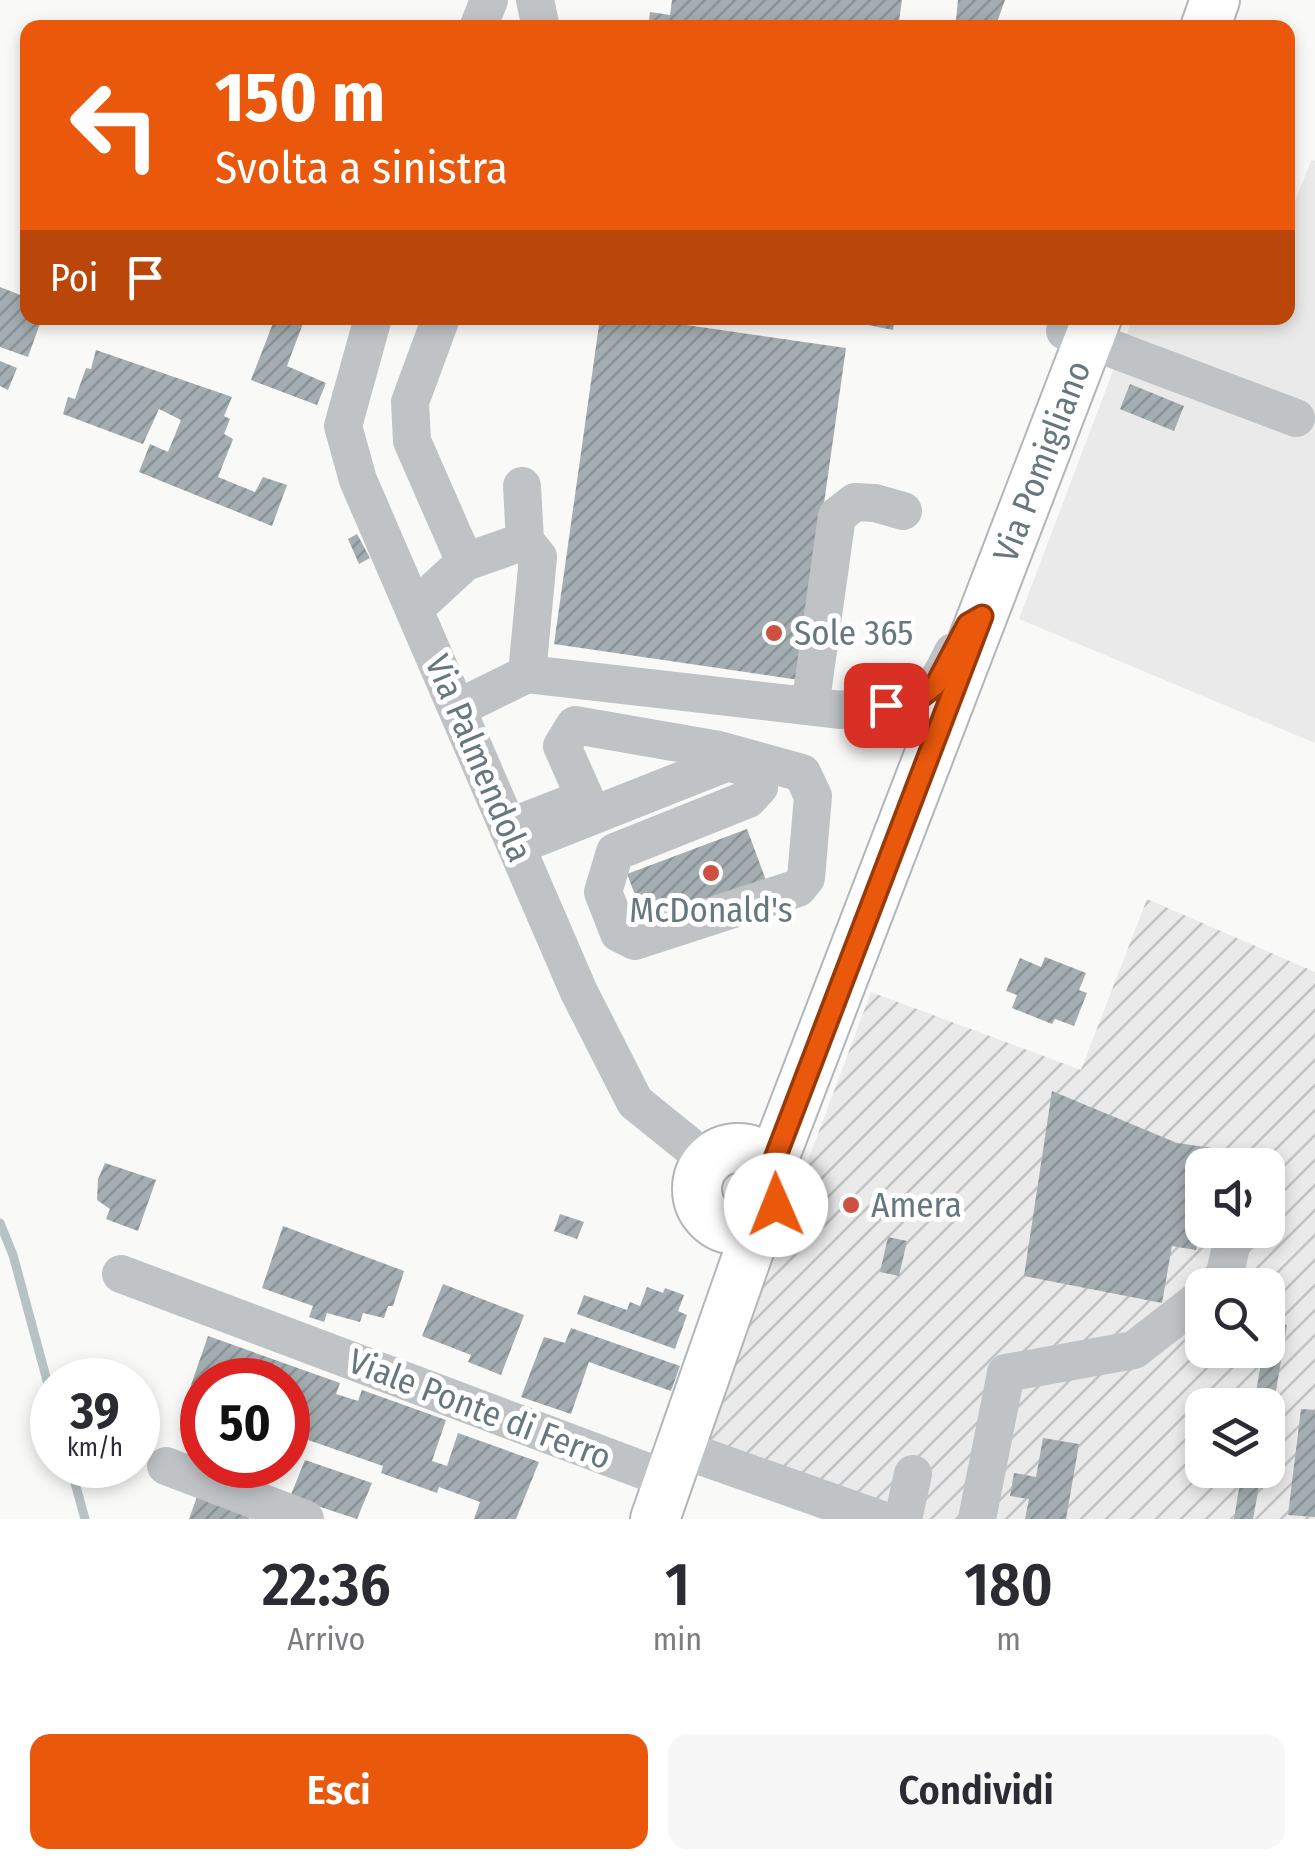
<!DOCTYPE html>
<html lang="it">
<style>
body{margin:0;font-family:"Fira Sans Condensed",sans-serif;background:#f7f7f7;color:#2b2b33;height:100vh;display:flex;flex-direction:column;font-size:38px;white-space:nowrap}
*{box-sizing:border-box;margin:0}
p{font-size:32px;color:#7c7c81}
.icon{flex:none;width:55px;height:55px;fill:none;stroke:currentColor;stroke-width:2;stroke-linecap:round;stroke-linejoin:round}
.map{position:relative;height:1519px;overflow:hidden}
.drawer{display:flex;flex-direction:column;background:#fff;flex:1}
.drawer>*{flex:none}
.guide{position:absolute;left:20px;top:20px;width:1275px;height:305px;border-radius:20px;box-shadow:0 5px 15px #0003;background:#ea580c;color:#fff;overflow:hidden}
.fabs{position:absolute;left:1185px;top:1148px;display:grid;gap:20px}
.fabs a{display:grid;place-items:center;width:100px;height:100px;border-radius:20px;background:#fff;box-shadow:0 5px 15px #0003;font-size:50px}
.speed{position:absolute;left:30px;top:1358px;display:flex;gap:20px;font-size:50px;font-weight:700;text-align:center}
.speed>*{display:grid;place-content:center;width:130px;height:130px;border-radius:50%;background:#fff;box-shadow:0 5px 15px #0003;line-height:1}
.speed small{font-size:25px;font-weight:400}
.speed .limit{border:15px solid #d22;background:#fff;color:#111}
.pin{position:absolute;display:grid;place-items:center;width:85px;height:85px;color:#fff;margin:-42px;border-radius:20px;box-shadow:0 5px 15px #0006}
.me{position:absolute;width:110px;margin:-55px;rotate:359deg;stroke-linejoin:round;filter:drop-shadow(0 0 8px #0008)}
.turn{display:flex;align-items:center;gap:35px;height:210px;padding:0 30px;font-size:45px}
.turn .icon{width:130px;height:130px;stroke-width:2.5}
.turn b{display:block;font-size:70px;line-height:85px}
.then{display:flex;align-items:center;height:95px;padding:0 30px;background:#0003;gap:20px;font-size:38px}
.eta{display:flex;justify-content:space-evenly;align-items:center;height:170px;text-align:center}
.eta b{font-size:60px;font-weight:600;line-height:70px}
.button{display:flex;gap:20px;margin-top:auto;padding:20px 30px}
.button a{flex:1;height:115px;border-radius:20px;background:#ea580c;color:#fff;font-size:40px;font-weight:600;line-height:115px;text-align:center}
.button a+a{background:#f7f7f7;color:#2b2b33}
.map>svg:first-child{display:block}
</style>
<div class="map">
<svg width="1315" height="1519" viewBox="0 0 1315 1519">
<defs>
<pattern id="industrial-furrows" width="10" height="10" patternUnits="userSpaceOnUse" patternTransform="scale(2.5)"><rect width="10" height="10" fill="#eaeaea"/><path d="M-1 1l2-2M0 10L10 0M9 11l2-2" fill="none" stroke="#c1c2c3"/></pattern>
<pattern id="building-hatch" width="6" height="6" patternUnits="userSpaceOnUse" patternTransform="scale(2.5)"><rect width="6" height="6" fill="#a4adb1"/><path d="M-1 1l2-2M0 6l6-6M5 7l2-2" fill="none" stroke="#899295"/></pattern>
</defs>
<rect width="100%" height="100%" fill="#f9f9f7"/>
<path fill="#eaeaea" d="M1312,159L1315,161V743L1019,619L1133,318H1288V218Z"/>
<path fill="url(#industrial-furrows)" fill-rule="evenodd" d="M1147,899L1315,972V1519H923L703,1442L871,992L1081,1070ZM1202,1165H1268V1230H1202ZM1202,1285H1268V1350H1202ZM1202,1405H1268V1470H1202Z"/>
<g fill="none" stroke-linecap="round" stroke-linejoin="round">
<g stroke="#b7c2c5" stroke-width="9">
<path d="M0,1223L13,1255L52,1399"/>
<path d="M70,1465L85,1519"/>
</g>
</g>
<g fill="url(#building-hatch)">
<path d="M672,0H902L898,28H648L650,12L670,15Z"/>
<path d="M958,0H1005L995,28H980L956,20Z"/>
<path d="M0,287L28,298V318H42L28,357L0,347Z"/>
<path d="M275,318H305L287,366L326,383L317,405L251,380Z"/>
<path d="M600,318H638L846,348L799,680L554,644Z"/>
<path d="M870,318H895L893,330L868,325Z"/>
<path d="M96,350L232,397L224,416L230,419L224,434L233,439L218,477L255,492L263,477L287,485L272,526L139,472L150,444L168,452L181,420L159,409L143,444L63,414L68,397L75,399L86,368L91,369Z"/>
<path d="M0,361L17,368L8,390L0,386Z"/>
<path d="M1130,384L1184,406L1174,431L1120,409Z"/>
<path d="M357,534L370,558L359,564L348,539Z"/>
<path d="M747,829L767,883L648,928L627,874Z"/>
<path d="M1045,957L1086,973L1079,990L1087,993L1074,1026L1055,1019L1052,1024L1012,1008L1017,995L1006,991L1020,958L1041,967Z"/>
<path d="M1052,1091L1177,1143L1212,1148L1210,1165H1202V1211L1196,1250L1172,1246L1162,1303L1024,1276Z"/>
<path d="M105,1163L156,1180L138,1231L106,1219L110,1209L97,1200L98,1179Z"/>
<path d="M560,1214L584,1222L577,1239L554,1231Z"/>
<path d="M283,1226L404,1271L393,1306H388L384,1318L363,1313L360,1322L327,1313L324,1322L309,1317L313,1306L262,1288Z"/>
<path d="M888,1237L907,1241L899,1276L880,1272Z"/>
<path d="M443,1284L524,1315L501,1375L468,1362L471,1355L422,1336Z"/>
<path d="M647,1287L663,1293L665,1288L684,1295L678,1311L687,1315L675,1349L577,1314L584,1295L627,1310L630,1302L640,1306Z"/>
<path d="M1268,1322L1287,1325L1270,1427L1268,1405H1254L1263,1350H1268Z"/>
<path d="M571,1328L680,1366L671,1391L589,1362L571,1414L521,1397L544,1337L565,1343Z"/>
<path d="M208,1336L340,1383L336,1394L358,1401L362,1390L446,1420L432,1461L447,1466L458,1433L539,1462L516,1519H474L480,1502L439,1487L437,1493L381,1473L383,1466L288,1433V1380H202V1396L189,1391Z"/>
<path d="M1301,1409L1315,1410V1517L1288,1515Z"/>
<path d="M1043,1438L1079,1444L1066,1519H1025L1029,1499L1010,1496L1014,1473L1036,1477Z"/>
<path d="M305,1460L372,1483L357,1519L290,1497Z"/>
<path d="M1242,1470H1262L1253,1519H1234Z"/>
<path d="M197,1497L249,1515V1519H189Z"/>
</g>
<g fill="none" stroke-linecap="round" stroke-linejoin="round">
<g stroke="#b1b6b9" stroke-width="52">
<g id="major">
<path d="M1205,28L1215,0"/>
<circle cx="738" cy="1189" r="41"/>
<path id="s1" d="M771,1166L1097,318"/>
<path d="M655,1519L758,1225"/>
</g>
</g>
<g stroke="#bfc3c6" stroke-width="38">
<path d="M535,0L541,28"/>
<path d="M478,28L489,0"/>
<path d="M373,318L343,426L358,480L579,992L635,1102L708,1161"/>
<path d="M441,318L410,402L412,441L465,562"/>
<path d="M1065,331L1296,418"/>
<path d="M522,486L525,541"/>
<path d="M412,604L426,598L465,562L525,541L538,557L527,674"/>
<path d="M886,691L885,705C931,697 933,692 953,652"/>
<path d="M808,705L813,686L837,516L855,502L875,503L903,511"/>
<path d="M458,708L527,674L841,710L885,705"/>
<path d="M508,828L585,798L562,746L575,725L719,750L802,773L813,796L806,878L798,888L635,941L619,933L603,892L615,852L748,799L759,787L754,770L728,762L516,846"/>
<path d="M121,1274L669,1480"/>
<path d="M1215,1285L1224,1277L1235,1230"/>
<path d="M681,1449L879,1519"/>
<path d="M166,1466L305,1519"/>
<path d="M903,1519L913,1474"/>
<path d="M977,1519L1006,1373L1134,1350L1202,1297"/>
</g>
<use href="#major" stroke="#fff" stroke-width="48"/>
</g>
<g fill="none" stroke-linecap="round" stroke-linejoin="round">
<g stroke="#983908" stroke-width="25">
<path id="route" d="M776,1205L777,1178L772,1166L982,616L968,624L936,685L918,699L886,705"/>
</g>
<use href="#route" stroke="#ea580c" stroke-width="18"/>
</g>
<g fill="#ce5042" stroke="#fff" stroke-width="4">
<circle cx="774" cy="633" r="10"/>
<circle cx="711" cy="873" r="10"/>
<circle cx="851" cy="1205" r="10"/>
</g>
<g text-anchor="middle" stroke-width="10" stroke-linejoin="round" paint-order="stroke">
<g font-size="35" fill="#67777e" stroke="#fff">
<text dy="12" stroke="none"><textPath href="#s1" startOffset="755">Via Pomigliano</textPath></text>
<text transform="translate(479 758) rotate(67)" y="12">Via Palmendola</text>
<text transform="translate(480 1409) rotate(21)" y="12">Viale Ponte di Ferro</text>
</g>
<g font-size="35" fill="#67777e" stroke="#fff" text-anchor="start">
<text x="794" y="645">Sole 365</text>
<text x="711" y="922" text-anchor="middle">McDonald's</text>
<text x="871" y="1217">Amera</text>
</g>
</g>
</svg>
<div class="fabs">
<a><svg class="icon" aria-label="sound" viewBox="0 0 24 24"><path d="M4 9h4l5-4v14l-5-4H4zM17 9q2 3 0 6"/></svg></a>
<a><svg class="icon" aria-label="search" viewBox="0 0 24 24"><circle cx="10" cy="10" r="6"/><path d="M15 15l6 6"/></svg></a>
<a><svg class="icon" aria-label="layers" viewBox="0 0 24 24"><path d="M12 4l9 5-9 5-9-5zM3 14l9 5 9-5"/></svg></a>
</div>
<div class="speed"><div>39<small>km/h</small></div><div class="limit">50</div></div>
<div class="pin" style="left:886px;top:705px;background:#d93025"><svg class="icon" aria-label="arrive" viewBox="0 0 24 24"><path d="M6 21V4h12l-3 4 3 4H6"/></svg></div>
<svg class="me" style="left:776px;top:1205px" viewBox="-20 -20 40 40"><circle r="19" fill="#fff"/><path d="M0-13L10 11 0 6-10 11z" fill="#ea580c"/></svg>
<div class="guide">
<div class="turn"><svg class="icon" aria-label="left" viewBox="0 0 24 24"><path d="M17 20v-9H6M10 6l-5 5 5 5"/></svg><div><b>150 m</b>Svolta a sinistra</div></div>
<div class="then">Poi<svg class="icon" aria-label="arrive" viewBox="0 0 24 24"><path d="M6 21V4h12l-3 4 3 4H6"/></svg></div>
</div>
</div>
<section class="drawer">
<div class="eta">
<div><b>22:36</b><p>Arrivo</p></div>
<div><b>1</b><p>min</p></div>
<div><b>180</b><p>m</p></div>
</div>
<div class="button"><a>Esci</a><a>Condividi</a></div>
</section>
